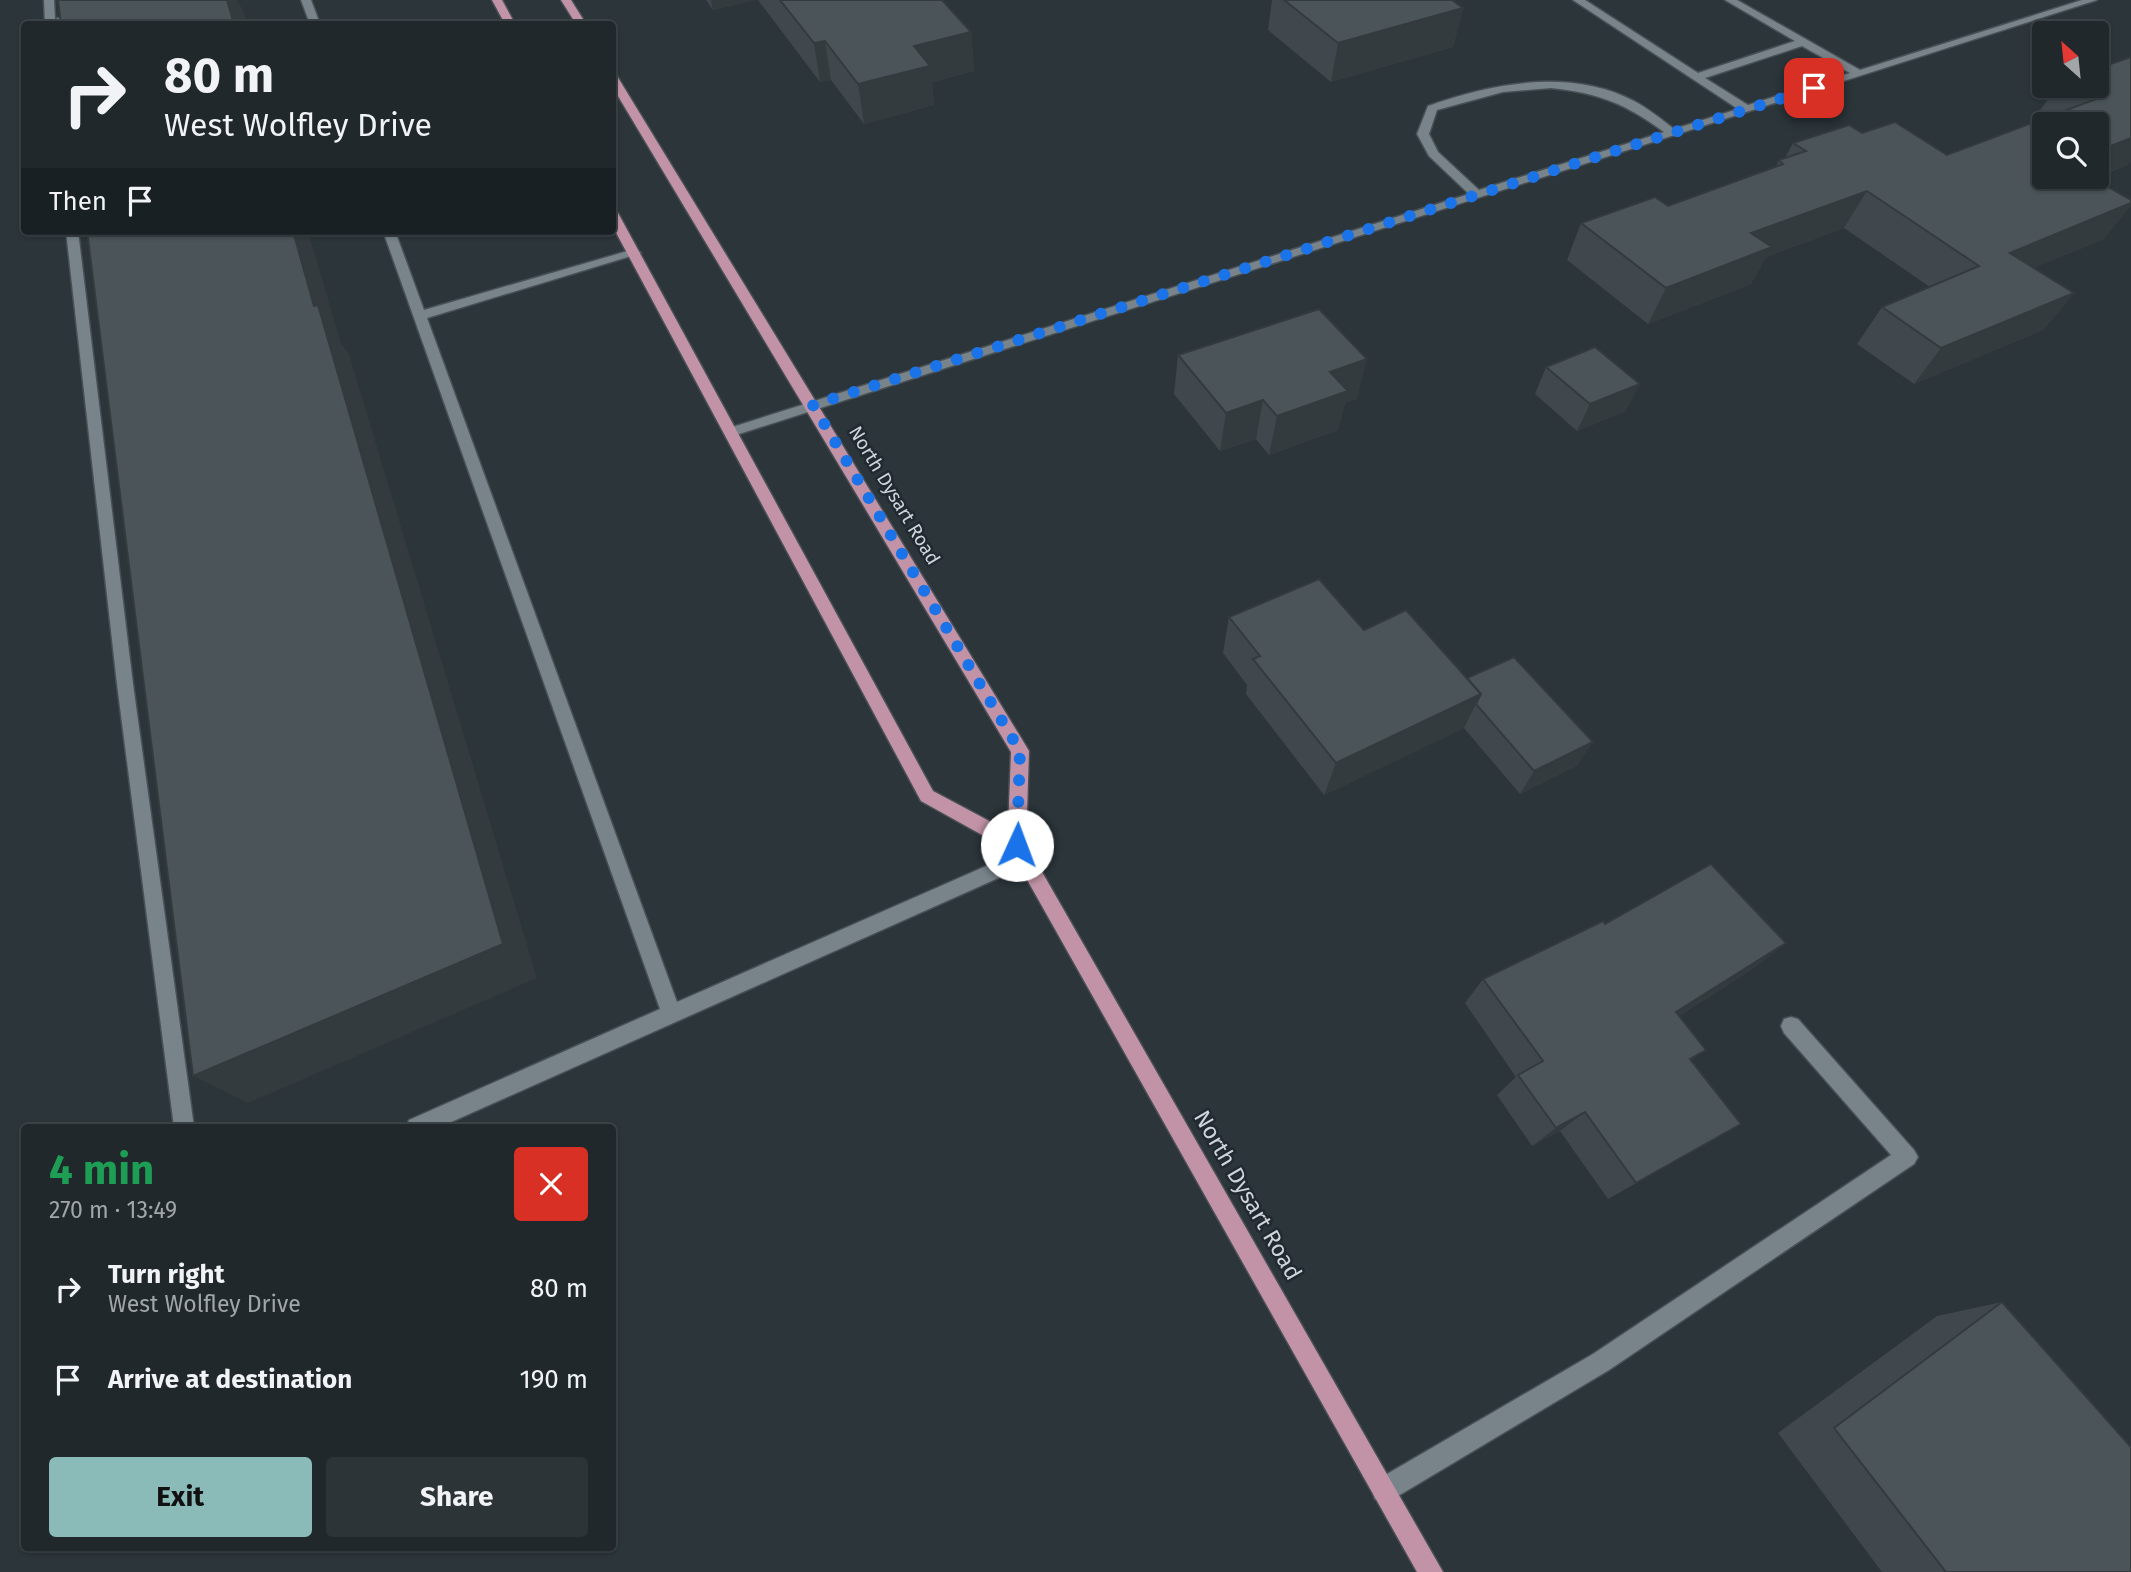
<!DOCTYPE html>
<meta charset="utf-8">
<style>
body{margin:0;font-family:"Fira Sans",sans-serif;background:#2d3438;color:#f1f3f6;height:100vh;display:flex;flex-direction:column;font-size:26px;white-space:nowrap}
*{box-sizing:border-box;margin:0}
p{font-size:23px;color:#a2a6a9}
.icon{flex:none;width:38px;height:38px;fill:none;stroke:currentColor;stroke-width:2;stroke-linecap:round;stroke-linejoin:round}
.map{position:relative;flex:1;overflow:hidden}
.drawer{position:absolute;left:21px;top:1124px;width:595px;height:427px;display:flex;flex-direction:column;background:#20282c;border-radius:7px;box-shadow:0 2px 5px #0004,0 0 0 2px #3d4448}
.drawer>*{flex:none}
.hud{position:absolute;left:21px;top:21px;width:595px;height:214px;border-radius:7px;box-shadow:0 2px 5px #0004,0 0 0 2px #3d4448;background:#20282c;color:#f1f3f6;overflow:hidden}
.needle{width:46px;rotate:333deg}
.buttons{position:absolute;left:2032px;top:21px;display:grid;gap:14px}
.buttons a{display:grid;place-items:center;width:77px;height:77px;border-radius:7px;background:#20282c;box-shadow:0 2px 5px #0004,0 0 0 2px #3d4448;font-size:35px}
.pin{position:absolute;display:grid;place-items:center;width:60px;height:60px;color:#fff;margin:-30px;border-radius:14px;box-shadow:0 4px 10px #0006}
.me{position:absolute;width:77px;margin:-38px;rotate:2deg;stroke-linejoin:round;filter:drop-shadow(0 0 5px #0008)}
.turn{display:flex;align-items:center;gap:24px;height:147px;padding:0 28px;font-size:32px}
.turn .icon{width:91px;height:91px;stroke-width:2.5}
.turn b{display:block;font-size:49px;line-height:60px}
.then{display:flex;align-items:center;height:66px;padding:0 28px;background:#0003;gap:14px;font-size:26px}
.round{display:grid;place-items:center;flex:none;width:74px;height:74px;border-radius:7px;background:#2d3438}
.headline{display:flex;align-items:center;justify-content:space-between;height:119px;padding:0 28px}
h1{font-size:42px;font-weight:700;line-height:52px;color:#1e9e55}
.action{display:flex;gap:14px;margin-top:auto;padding:14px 28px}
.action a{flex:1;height:80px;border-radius:7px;background:#8bbbb9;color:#111;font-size:28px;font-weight:700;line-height:80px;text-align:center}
.action a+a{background:#2d3438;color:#f1f3f6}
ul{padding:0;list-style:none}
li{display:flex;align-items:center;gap:21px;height:91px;padding:0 28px}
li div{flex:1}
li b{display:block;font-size:26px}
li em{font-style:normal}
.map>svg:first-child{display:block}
</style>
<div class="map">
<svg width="2131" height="1572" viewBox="0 0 2131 1572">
<rect width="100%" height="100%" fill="#2b353a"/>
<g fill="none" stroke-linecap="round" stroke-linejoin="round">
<g stroke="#485055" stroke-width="3">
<g id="minor">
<path d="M44,0H54L55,19L82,13L87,16L57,24H45Z"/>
<path d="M301,0H311L320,24H310Z"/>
<path d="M1573,0H1585L1698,73L1795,41L1725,0H1737L1860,70L2082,0H2097L736,435H726L724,432L726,429L1469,194L1429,156L1417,134L1428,106C1492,83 1570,68 1634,101C1649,109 1661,119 1674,129L1738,109ZM1802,46L1850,73L1748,105L1705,78ZM1551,88C1599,93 1626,104 1664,132L1479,190L1438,152L1429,134L1437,110L1503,92Z"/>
<path d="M66,231H78L133,684L194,1127H174L117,684Z"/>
<path d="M383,231H395L424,310L631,250L635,249L641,253L427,318L677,1002L1018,852L1024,850L1030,852L1033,858L1030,864L440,1127H406L409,1120L660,1009Z"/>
<path d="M1791,1017L1798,1019L1914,1150L1918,1157L1914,1164L1609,1370L1393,1499L1384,1502L1375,1499L1372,1490L1375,1481L1593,1354L1891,1155L1784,1033L1781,1026L1784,1019Z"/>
</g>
</g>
<g stroke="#485055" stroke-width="3">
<g id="major">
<path d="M492,0H502L515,24H505Z"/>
<path d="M561,0H571L586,24H576Z"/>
<path d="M612,73L617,76L1026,746L1029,751L1026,844L1443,1572H1417L1011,851L921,801L612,225V210L618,213L933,791L1008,831L1011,752L612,86Z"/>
</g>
</g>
<use href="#minor" fill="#78838a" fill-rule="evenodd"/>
<use href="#major" fill="#c293a6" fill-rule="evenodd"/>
</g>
<g fill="#40484d">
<path d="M706,0H755L713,10Z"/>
<path d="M758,0H852L971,32L974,71L932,82L934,105L864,124L831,80L820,82Z"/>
<path d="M1272,0H1452L1463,8L1453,47L1331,82L1268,30Z"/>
<path d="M2131,57V163L2094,179L2104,239L2034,268L2074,293L2043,330L1914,384L1857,344L1882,307L1930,287L1844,228L1766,257L1751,284L1648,324L1567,260L1581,223L1668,206L1776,166L1779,160L1785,158L1793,143L1862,133L1947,155L2040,120L2035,117L2058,86H2096Z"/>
<path d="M1178,355L1357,399L1345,403L1338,430L1269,455L1256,439L1220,451L1174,394Z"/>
<path d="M1546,367L1626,411L1577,431L1535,394Z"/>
<path d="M1229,617L1364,630L1467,678L1578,765L1520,794L1464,728L1324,795L1246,694L1247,685L1223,653Z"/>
<path d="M1605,924L1786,943L1754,968L1679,1016L1706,1050L1691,1060L1741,1124L1608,1199L1560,1131L1532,1146L1497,1095L1516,1077L1465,1003L1483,979Z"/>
<path d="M2002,1302L2131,1572H1882L1778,1433L1937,1316Z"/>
</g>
<g fill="#343b3e">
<path d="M227,0H237L244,12L247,24H234Z"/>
<path d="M711,0H755L713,10Z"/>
<path d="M1463,8L1453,47L1331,82L1338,43Z"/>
<path d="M971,32L974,71L932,82L934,105L864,124L858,84L914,46Z"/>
<path d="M825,41L831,80L820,82L814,43Z"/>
<path d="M2131,138V163L2039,200L2057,177H2096V152Z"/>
<path d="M1867,191L1844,228L1766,257L1751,284L1648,324L1666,288L1751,233Z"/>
<path d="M2131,203V206L2104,239L1982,290L2010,253Z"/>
<path d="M293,231H308L341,343L349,354L537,978L248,1103L193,1076Z"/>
<path d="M2074,293L2043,330L1914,384L1941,348Z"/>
<path d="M1367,359L1357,399L1345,403L1338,430L1269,455L1277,416L1330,372Z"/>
<path d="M1640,384L1626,411L1577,431L1590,404Z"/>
<path d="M1263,400L1256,439L1220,451L1226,413Z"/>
<path d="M1481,694L1464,728L1324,795L1336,763Z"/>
<path d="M1593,742L1578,765L1520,794L1534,771Z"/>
<path d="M1786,943L1754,968L1648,1035L1676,1012Z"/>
<path d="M1585,1112L1560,1131L1532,1146L1556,1128Z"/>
</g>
<g fill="#4a5459" stroke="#343b3e" stroke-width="2">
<path d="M58,0H227L234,24H61Z"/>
<path d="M780,0H942L971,32L914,46L930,66L858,84L825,41L814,43Z"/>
<path d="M1284,0H1452L1463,8L1338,43Z"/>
<path d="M2131,57V138L2096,152V124H2044V177H2090L2131,200V203L2010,253L2074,293L1941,348L1882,307L1979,266L1867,191L1751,233L1772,247L1666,288L1581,223L1655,197L1668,206L1783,164L1779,160L1806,151L1793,143L1849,125L1862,133L1895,122L1947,155L2096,99L2070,86H2096V69Z"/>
<path d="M87,231H293L314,306L318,305L503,944L193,1076Z"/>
<path d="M1319,309L1367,359L1330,372L1348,391L1277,416L1263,400L1226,413L1178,355Z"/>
<path d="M1595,347L1640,384L1590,404L1546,367Z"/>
<path d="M1319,579L1364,630L1406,610L1481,694L1336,763L1253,659L1260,656L1229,617Z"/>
<path d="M1514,657L1593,742L1534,771L1476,704L1481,694L1467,678Z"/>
<path d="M1711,864L1786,943L1676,1012L1706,1050L1690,1059L1741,1124L1636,1183L1585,1112L1556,1128L1518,1075L1543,1061L1483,979L1603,921L1605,924Z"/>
<path d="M2002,1302L2131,1447V1572H1946L1834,1428Z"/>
</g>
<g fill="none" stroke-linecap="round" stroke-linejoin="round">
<path stroke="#1a73e8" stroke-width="12" stroke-dasharray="0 21.6" d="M1017,845L1020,751L813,405L1814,88"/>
</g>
<g text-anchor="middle" stroke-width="5" stroke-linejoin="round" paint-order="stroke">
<g font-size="19" fill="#cfd5d9" stroke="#212a30">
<text transform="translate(895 495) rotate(59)" y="7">North Dysart Road</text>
</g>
<g font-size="23" fill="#cfd5d9" stroke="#212a30">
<text transform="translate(1248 1195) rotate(60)" y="8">North Dysart Road</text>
</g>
</g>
</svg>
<div class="buttons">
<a><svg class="needle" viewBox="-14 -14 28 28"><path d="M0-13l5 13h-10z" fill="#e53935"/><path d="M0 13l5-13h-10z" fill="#a2a6a9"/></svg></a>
<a><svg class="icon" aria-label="search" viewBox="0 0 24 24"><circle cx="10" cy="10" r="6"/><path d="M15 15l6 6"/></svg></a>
</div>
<div class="pin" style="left:1814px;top:88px;background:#d93025"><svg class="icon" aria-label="arrive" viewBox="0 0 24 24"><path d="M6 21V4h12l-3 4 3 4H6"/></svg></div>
<svg class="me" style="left:1017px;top:845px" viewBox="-20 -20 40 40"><circle r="19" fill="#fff"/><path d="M0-13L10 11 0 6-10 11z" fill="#1a73e8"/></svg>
<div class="hud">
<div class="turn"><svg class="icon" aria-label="right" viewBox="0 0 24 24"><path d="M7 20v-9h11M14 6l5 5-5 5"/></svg><div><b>80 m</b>West Wolfley Drive</div></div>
<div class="then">Then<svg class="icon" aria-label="arrive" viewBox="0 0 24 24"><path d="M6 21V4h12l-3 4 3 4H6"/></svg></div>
</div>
<section class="drawer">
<div class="headline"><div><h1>4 min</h1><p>270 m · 13:49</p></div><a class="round" style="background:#d93025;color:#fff"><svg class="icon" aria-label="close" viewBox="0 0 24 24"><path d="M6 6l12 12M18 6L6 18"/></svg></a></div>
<ul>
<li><svg class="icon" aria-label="right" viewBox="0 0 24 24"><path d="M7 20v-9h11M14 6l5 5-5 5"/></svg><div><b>Turn right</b><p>West Wolfley Drive</p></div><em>80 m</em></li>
<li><svg class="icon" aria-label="arrive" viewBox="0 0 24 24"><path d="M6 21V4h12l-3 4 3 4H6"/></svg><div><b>Arrive at destination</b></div><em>190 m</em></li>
</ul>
<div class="action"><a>Exit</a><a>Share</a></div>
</section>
</div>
